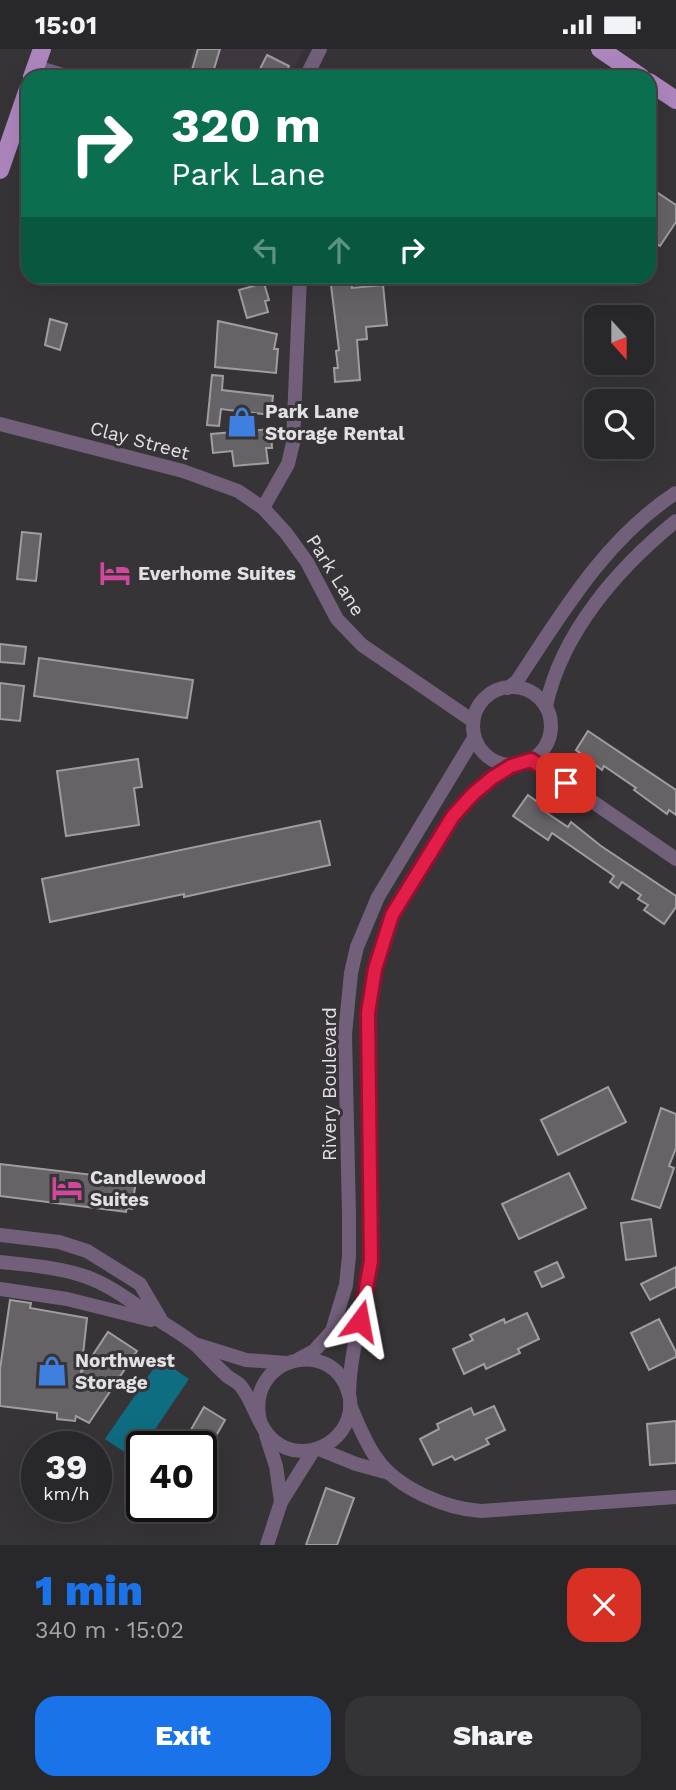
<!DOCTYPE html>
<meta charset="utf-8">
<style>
body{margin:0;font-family:"Work Sans",sans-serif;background:#343335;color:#f1f3f6;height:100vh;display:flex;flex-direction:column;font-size:26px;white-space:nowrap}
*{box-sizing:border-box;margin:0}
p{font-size:23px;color:#a5a5a8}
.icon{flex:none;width:38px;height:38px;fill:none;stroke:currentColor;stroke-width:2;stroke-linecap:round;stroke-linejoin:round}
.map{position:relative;height:1496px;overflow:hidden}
.sheet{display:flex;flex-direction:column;background:#282729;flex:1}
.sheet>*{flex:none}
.guide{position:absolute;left:21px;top:21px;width:635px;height:214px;border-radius:21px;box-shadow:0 7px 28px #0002,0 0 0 2px #444446;background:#0b6e4f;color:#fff;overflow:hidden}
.needle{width:46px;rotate:159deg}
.tools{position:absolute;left:584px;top:256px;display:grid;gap:14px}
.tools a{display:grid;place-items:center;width:70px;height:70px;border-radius:14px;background:#282729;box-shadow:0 7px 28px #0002,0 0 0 2px #444446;font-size:35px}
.speed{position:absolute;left:21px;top:1382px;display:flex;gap:14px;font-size:35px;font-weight:700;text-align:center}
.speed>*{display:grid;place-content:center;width:91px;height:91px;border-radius:50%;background:#282729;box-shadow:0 7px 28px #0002,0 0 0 2px #444446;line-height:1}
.speed small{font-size:18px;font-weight:400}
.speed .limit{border:4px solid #111;border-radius:10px;background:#fff;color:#111}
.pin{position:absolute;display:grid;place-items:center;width:60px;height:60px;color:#fff;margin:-30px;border-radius:14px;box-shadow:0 4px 10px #0006}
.me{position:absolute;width:77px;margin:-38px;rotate:13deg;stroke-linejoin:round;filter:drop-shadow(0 0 5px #0008)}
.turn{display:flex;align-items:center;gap:24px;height:147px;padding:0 35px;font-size:32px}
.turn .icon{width:91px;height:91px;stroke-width:2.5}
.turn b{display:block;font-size:49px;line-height:60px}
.lanes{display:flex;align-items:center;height:66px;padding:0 35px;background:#0003;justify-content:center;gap:35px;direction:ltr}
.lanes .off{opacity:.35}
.round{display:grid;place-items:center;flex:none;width:74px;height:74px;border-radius:21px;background:#343335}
.headline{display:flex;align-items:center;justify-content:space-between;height:119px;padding:0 35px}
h1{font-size:42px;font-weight:800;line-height:52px;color:#1a73e8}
.action{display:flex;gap:14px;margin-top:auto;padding:14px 35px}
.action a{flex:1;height:80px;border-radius:21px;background:#1a73e8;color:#fff;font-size:28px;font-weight:800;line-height:80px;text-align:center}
.action a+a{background:#343335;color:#f1f3f6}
.status{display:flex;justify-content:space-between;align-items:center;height:49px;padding:0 35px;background:#282729;direction:ltr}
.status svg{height:19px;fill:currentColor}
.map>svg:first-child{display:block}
</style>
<div class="status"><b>15:01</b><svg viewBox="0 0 49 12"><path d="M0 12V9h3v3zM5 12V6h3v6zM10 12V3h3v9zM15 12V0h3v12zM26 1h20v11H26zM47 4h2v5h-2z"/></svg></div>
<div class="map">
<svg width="676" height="1496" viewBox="0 0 676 1496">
<rect width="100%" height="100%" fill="#363437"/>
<path fill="#3f3841" d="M194,0H304L290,28H186Z"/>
<path fill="#0f6d82" d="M160,1310L189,1330L135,1410L105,1390Z"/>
<g fill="#666367" stroke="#a09da1" stroke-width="2">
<path d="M198,0H220L214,20L232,25V28H190Z"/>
<path d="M267,6L289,17L284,28H256Z"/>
<path d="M649,138L676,156V173L660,197L649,191Z"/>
<path d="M330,228H351L352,239L383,236L387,276L366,278L367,290L357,291L360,331L335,333L334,319H338L336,302L339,301Z"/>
<path d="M264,234L269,251L265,252L268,263L247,269L239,241Z"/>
<path d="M50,270L67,275L60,301L45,296Z"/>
<path d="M218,272L277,285L274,300H278L276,324L215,318Z"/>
<path d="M212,326L223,327L222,341L273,347L271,366L221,360L219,377L207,376Z"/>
<path d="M271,380L272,399H266L268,414L234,417L232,402L213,404L211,385Z"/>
<path d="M22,483L41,485L36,532L17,530Z"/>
<path d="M0,595L26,598L24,615L0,613Z"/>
<path d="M39,609L193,631L187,669L34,647Z"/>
<path d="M0,634L24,637L20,672L0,670Z"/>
<path d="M588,682L676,741V766L669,761L667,765L634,741L636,739L604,717L602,721L576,701Z"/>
<path d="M138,710L142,738L134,739L139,776L66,787L57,722Z"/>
<path d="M528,746L543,757L541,760L568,778L571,773L601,797L676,847V858L664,875L644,861L648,856L638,850L641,846L622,833L618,839L610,833L614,827L552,784L548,791L513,767Z"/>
<path d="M320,772L330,816L184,848V845L50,873L42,830Z"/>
<path d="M608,1038L626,1073L558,1106L541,1071Z"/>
<path d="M661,1059L676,1065V1099L669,1117L674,1119L660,1159L632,1150Z"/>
<path d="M0,1115L136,1131L132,1160L127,1159L126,1163L0,1147Z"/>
<path d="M569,1124L586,1159L519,1190L502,1155Z"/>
<path d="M651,1170L656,1207L626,1211L621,1174Z"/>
<path d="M557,1213L564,1228L542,1238L535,1223Z"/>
<path d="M676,1218V1238L650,1251L641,1235Z"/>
<path d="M10,1251L31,1254L30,1259L87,1269L81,1324L108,1283L137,1302L89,1374L76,1367L75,1372L57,1370V1364L0,1357V1320Z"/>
<path d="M527,1264L539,1290L518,1300L520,1304L486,1320L484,1315L464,1325L453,1300L473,1291L470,1286L504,1270L505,1274Z"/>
<path d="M659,1270L676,1303V1308L649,1321L631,1284Z"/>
<path d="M494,1357L505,1381L486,1390L489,1395L455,1411L452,1407L433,1416L420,1390L439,1380L437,1375L471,1359L474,1366Z"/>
<path d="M204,1358L225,1371L201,1413V1398H181Z"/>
<path d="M676,1372V1414L650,1416L647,1375Z"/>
<path d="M326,1439L354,1449L337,1496H306Z"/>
</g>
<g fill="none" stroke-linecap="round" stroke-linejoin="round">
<g stroke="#725f7a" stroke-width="14">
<path d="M36,18L70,28"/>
<path d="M306,28L320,0"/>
<path d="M0,375L183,422L238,442L263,459L286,484L307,513L337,570L362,596L473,672"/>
<path d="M263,459L288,415L293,394L300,228"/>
<circle cx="512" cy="677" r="39"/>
<path d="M508,639L517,632C562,564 606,489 676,444"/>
<path d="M546,657C562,583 618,519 676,472"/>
<path d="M532,711L676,810"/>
<path d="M0,1186L59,1193L87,1202L140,1235L160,1269"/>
<path d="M0,1213C28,1216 57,1218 84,1227C109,1235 131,1253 153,1267C167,1277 184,1286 197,1297C207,1307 217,1318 227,1327C231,1330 237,1333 240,1336C257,1356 258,1388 286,1399C320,1412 358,1381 349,1345C333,1286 245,1308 260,1372"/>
<path d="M0,1240L67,1250L151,1271"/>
<path d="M198,1296L246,1311L286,1314"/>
<path d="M299,1310L314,1302L332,1282L346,1236L349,1207V1166L345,985L351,924L357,898L378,848L474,689"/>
<path d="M349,1345C350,1300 365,1257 371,1212L368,964L375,920L392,866L453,767L480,738L511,717"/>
<path d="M350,1356C358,1374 365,1394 377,1410C397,1439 446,1460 481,1462L676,1448"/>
<path d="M266,1386L276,1417L281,1453"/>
<path d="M319,1400L356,1415L389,1424"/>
<path d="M267,1496L281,1453L313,1402"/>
</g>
<g stroke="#ad86bd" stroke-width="18">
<path d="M600,0L641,28"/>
<path d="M32,28L42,0"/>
<path d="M649,33L676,51"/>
<path d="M0,121L28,40"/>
</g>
</g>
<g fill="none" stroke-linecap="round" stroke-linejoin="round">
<g stroke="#92132f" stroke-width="18">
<path id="route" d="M360,1272L371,1212L368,964L375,920L392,866L453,767L473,745L492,729L511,717L531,711L566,734"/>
</g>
<use href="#route" stroke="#e11d48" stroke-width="12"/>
</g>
<defs>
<g id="shop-bare" transform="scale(2.415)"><path d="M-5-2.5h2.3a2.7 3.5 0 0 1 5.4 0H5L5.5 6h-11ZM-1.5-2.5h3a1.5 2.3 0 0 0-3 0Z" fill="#3f7fe0" stroke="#363437" stroke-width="2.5" paint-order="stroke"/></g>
<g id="hotel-bare" transform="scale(2.415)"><path d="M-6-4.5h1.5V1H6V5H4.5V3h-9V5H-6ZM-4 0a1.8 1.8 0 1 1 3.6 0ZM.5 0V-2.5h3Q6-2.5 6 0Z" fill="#d1479c" stroke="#363437" stroke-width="2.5" paint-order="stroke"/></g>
</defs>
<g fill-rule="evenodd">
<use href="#shop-bare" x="242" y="373"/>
<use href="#hotel-bare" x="115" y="524"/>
<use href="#hotel-bare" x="67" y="1139"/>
<use href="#shop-bare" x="52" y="1322"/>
</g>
<g text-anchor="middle" stroke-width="6" stroke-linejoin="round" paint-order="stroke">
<g font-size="19" font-weight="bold" fill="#e1e0e2" stroke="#363437" text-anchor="start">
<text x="265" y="369">Park Lane<tspan x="265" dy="22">Storage Rental</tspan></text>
<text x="138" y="531">Everhome Suites</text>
<text x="90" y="1135">Candlewood<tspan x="90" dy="22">Suites</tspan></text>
<text x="75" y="1318">Northwest<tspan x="75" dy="22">Storage</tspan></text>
</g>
<g font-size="19" fill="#e1e0e2" stroke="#363437">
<text transform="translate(140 391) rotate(15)" y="7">Clay Street</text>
<text transform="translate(336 526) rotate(58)" y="7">Park Lane</text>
<text transform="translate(329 1035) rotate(-90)" y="7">Rivery Boulevard</text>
</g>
</g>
</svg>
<div class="tools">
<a><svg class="needle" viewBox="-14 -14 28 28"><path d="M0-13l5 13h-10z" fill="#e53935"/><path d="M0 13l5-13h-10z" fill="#a5a5a8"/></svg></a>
<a><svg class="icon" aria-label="search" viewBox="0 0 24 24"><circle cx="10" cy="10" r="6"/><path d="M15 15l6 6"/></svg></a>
</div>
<div class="speed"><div>39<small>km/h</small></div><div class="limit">40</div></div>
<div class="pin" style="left:566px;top:734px;background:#d93025"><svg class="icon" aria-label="arrive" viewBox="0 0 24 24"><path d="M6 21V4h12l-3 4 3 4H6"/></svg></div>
<svg class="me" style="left:360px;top:1272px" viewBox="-20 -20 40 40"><path d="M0-17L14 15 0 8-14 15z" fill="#e11d48" stroke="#fff" stroke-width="4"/></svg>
<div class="guide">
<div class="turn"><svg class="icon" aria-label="right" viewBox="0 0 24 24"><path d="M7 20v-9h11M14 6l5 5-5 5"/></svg><div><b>320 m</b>Park Lane</div></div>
<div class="lanes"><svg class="icon off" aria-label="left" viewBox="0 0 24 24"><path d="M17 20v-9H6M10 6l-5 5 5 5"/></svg><svg class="icon off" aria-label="ahead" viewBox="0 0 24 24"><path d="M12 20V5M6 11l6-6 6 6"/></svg><svg class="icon" aria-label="right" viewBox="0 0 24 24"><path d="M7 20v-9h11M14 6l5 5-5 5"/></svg></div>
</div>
</div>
<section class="sheet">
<div class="headline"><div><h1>1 min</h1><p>340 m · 15:02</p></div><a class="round" style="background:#d93025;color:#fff"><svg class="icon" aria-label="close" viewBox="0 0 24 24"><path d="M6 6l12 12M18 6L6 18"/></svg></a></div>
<div class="action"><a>Exit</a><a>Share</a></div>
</section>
